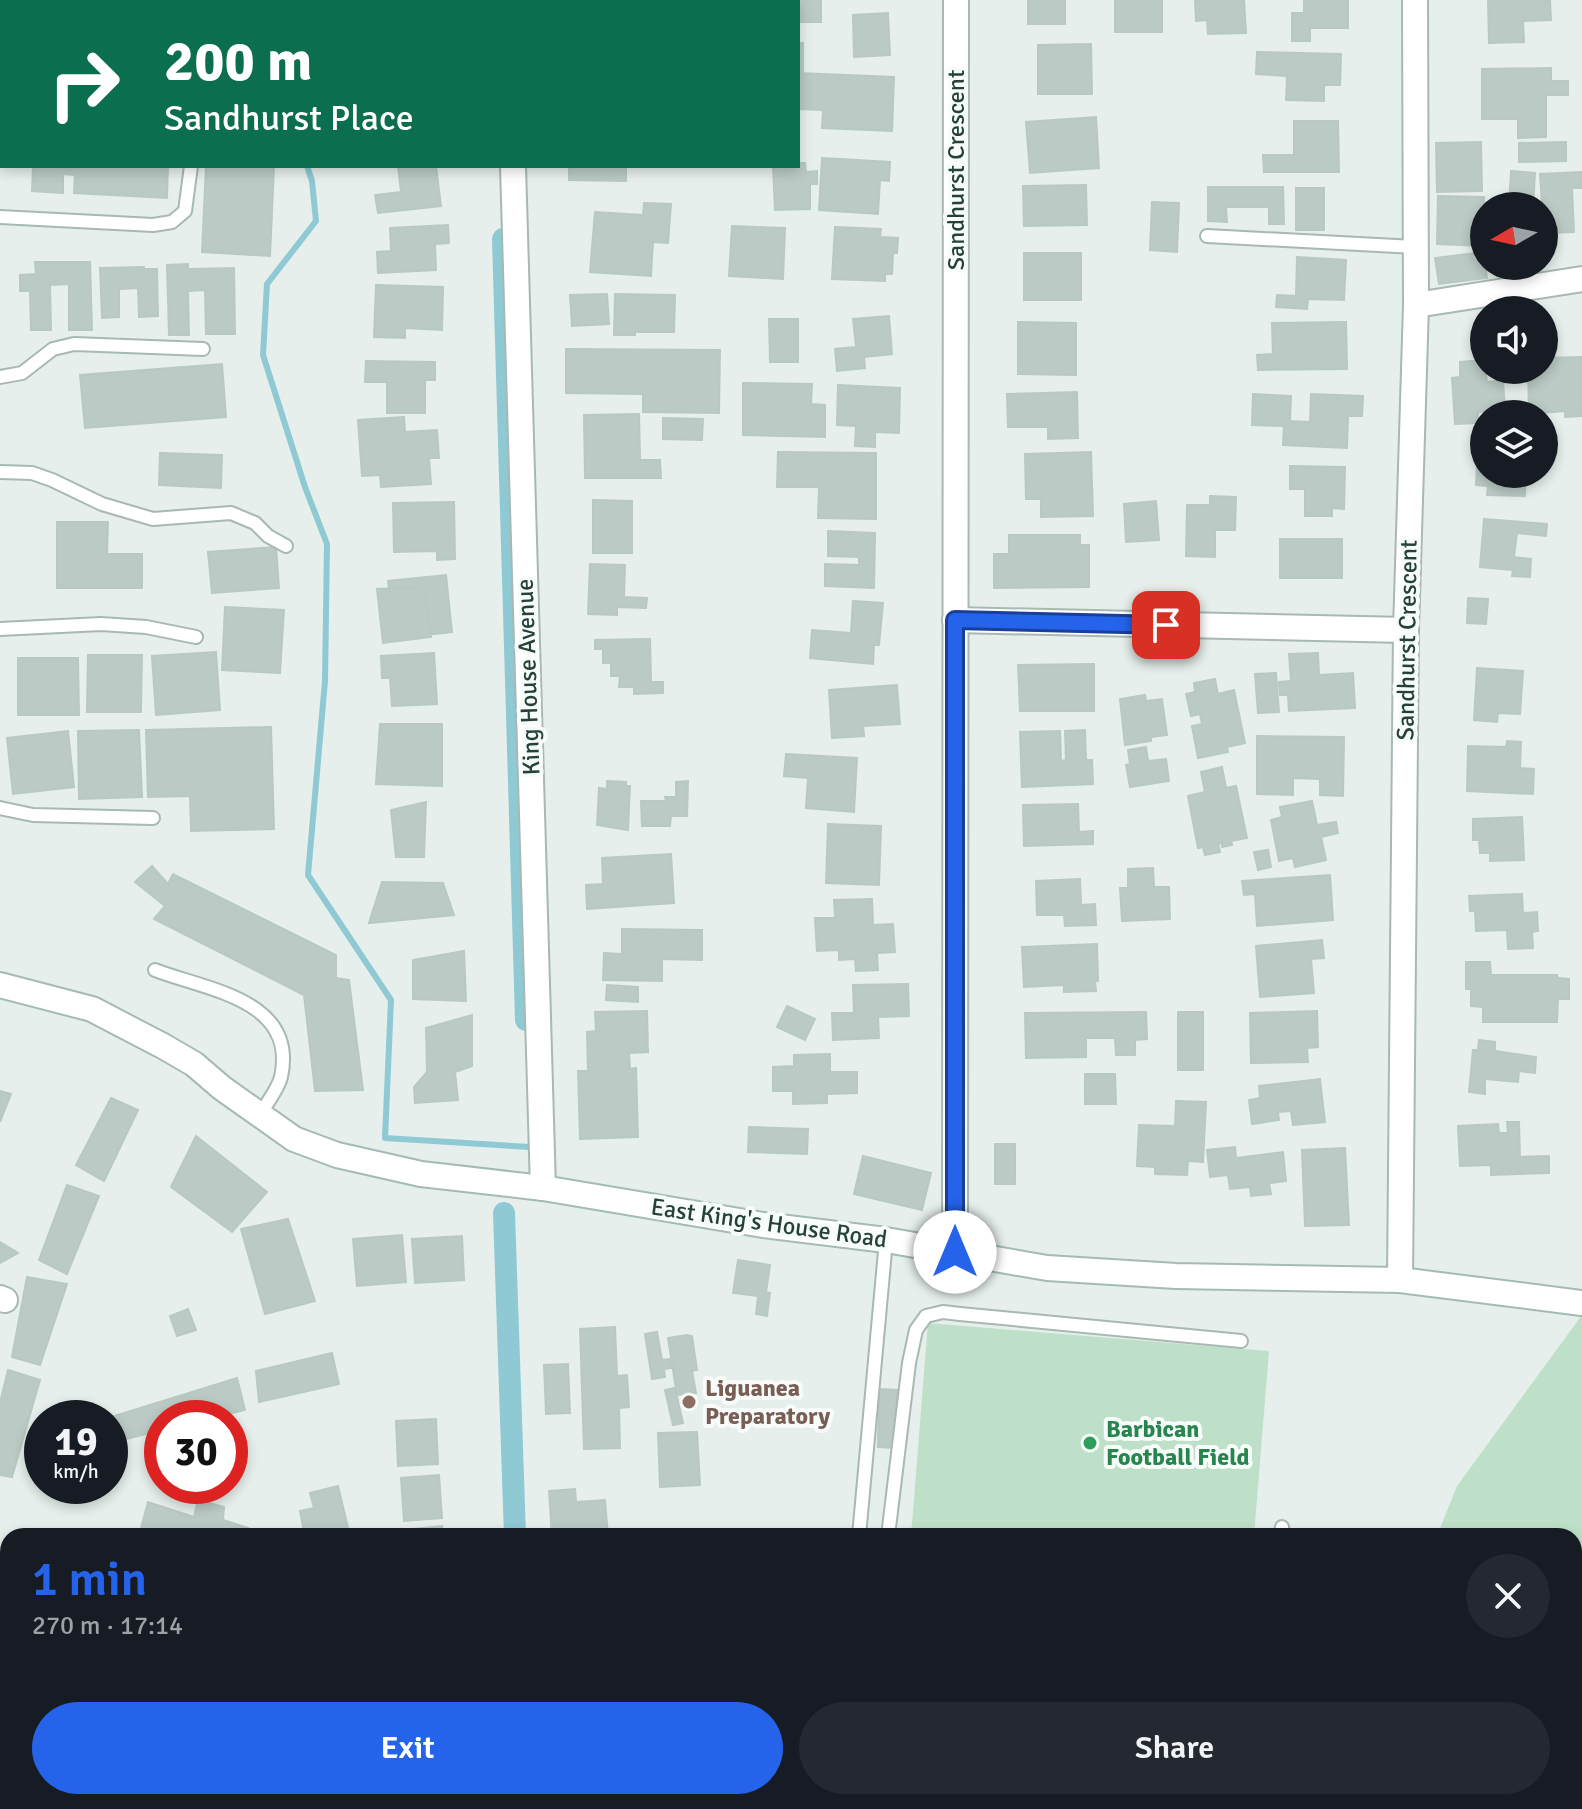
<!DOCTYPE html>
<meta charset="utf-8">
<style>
body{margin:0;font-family:Signika,sans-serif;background:#242831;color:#f1f3f6;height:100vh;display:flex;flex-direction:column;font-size:30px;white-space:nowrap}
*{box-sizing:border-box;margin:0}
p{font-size:26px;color:#9ea1a6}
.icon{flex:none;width:44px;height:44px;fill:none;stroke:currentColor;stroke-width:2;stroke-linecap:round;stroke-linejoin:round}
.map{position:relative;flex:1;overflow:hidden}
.drawer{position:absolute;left:0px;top:1528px;width:1582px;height:282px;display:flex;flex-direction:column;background:#171b24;border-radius:24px 24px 0 0;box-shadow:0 4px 12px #0003}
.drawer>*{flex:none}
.hud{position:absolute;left:0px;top:0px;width:800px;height:168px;box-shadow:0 4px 12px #0003;background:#0b6e4f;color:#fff;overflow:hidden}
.needle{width:52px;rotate:261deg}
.fabs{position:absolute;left:1470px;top:192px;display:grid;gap:16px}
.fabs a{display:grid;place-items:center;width:88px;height:88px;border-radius:50%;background:#171b24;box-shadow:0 4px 12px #0003;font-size:40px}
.speed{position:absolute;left:24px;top:1400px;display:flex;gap:16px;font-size:40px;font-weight:700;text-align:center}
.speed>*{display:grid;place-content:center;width:104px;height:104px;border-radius:50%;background:#171b24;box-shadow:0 4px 12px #0003;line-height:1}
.speed small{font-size:20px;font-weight:400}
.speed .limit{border:12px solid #d22;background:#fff;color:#111}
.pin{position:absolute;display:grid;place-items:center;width:68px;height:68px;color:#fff;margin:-34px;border-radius:16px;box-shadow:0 4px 12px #0006}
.me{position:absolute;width:88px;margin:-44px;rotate:0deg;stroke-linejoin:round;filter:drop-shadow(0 0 6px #0008)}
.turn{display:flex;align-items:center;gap:28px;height:168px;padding:0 32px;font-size:36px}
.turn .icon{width:104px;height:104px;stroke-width:2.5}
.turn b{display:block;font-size:56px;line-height:68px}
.round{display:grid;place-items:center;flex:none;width:84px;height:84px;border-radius:42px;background:#242831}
.summary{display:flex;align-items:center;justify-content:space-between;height:136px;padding:0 32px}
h1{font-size:48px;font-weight:600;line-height:60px;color:#2563eb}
.action{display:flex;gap:16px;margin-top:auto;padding:16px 32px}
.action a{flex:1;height:92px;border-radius:48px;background:#2563eb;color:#fff;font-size:32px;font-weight:600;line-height:92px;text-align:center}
.action a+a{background:#242831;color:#f1f3f6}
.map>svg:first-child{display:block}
</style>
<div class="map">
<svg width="1582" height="1809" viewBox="0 0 1582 1809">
<rect width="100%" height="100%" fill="#e6efeb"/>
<g fill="#bfe0c8">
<path d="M1582,1315V1809H1331L1333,1802H1574V1536H1437L1457,1486Z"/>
<path d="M928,1323L1269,1351L1254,1536H911Z"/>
</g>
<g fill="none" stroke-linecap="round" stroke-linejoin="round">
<g stroke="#8ec9d4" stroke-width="6">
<path d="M252,0V2"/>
<path d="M307,166L312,181L316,221L267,284L263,355L305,487L327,544L325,681L308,875L391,1000L385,1138L530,1147"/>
</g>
<g stroke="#8ec9d4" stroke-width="22">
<path d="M503,239L526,1020"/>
<path d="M504,1213L515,1536"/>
<path d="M524,1802V1809"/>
</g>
</g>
<g fill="#bbcac4" stroke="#b8c9c2" stroke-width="2">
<path d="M580,0H680V2H581Z"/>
<path d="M784,0H821V22H798V2Z"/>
<rect x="1028" y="0" width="37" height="24"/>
<rect x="1115" y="0" width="47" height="32"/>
<path d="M1195,0H1244L1246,33L1208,34L1207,20L1196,21Z"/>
<path d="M1304,0H1348V28H1310V41H1292V13H1304Z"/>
<path d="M1488,0H1550L1551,20L1523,21L1524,42L1489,43Z"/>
<path d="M888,13L890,55L854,57L853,15Z"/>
<rect x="798" y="43" width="5" height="29"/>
<path d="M1091,44L1092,94H1038V45Z"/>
<path d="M1257,52L1341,54L1340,85H1324V101L1286,100L1287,76L1256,74Z"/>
<path d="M1551,68V81H1568V95H1546V137L1518,138V119H1482V69Z"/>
<path d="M798,73L894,77L892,131L822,128L823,110L798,109Z"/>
<path d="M1096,117L1099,168L1030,173L1026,122Z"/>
<path d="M1294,121H1338L1339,172H1264L1263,155H1294Z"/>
<path d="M1481,142L1482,191L1437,192L1436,143Z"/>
<path d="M1566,142V161L1519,162V143Z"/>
<path d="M822,158L890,162L889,181L880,180L878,214L819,210Z"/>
<path d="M798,163H805L806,172L817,171V184H810V209L775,210L773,166H798Z"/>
<path d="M33,166H168L167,198L74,193L75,175L63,174V193L32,191Z"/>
<path d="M206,166H274L270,256L202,252Z"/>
<path d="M398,166H436L441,206L378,213L375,195L401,192Z"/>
<path d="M569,166H626V181L569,180Z"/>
<path d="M1511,171L1535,173L1533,206H1509Z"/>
<path d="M1582,172V188H1572L1574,232L1544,233L1540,174Z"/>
<path d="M1086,185L1087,225L1024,226L1023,186Z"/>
<path d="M1208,187H1283L1284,224H1269V207H1226L1227,222L1208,221Z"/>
<rect x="1296" y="188" width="28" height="42"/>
<path d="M1438,196L1484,197L1483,246L1437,244Z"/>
<path d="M1152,202L1179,203L1177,252L1150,250Z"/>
<path d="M644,203L671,204L668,243L653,242L651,276L590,272L595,212L643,215Z"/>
<path d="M448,225L449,243L435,244L436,270L378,273L377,252L391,251L390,228Z"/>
<path d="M732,226L785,228L783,279L729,276Z"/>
<path d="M835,227L881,229L880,237L898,238L897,253H893L892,274H885V281L832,279Z"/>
<path d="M1484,252L1487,278L1439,284L1435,258Z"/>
<rect x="1024" y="253" width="57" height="47"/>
<path d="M1297,257L1346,260L1344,300L1308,299L1307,309L1276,307L1277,295L1296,296Z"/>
<path d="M35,262H90L92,330H69V284L50,285L51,330H31L30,291H20V275L36,274Z"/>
<path d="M188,264V269L234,268L235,334H206L205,290L188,291L189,335H169L167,265Z"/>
<path d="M144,267V269H157L158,316L139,317L138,288L119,289V317L102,318L100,268Z"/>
<path d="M376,285L443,287L442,330L405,328V338L374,337Z"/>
<path d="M607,294L609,324L572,326L570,295Z"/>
<path d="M615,294L675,295L674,332H635V335H614Z"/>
<path d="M889,316L892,354L864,357L865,368L837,371L835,349L856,347L853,319Z"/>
<path d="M769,319H798V362H770Z"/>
<path d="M1018,322L1076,323V375L1018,374Z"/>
<path d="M1346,322L1347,369L1258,370L1257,355L1273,354L1272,323Z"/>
<path d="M566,349L720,350L719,413L643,412V394L566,393Z"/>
<path d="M1582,357V416L1565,417V411L1529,414L1528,370H1544V358Z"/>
<path d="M1484,360L1487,382L1503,380L1505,411L1478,412V423L1455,424L1452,378L1460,377V362Z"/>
<path d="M366,361L435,362V380H425V413H387V382H365Z"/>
<path d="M222,364L226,417L85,428L80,375Z"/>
<path d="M743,383L812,384L811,404L825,405V437L743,435Z"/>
<path d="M838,385L900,388L899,433L875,432V447L855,446L856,426L837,425Z"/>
<path d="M1077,392L1078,438L1048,439V427H1008L1007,394Z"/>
<path d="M1253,394L1291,396L1290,421L1310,422L1311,394L1363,396L1362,416H1348L1347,448L1283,445L1284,426L1252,425Z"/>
<path d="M639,414L640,460H660L661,478H585L584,415Z"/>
<path d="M404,417L405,432L437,430L439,458H429L431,484L381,487L380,475L362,476L358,420Z"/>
<path d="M663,418L703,419L702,440L663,439Z"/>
<path d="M778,452L876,453V519L818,518L819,487H777Z"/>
<path d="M1091,452L1093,516L1041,517V499H1026L1025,454Z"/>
<path d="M160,453L222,455L221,488L159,485Z"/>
<path d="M1290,466L1345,467L1344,509L1332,508V516H1305V489H1290Z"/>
<path d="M1477,466H1484V474H1526L1525,496L1487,495L1488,486L1476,485Z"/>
<path d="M1210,496L1236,497L1235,530H1215V557L1186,556L1187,505H1210Z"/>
<path d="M593,500L632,501V553H593Z"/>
<path d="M1156,501L1159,540L1126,542L1124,504Z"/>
<path d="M454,502L455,559L437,560V551L394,552L393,503Z"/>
<path d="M1484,519L1547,524L1546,536L1517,533L1514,557L1531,559L1530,577L1512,576L1513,570L1480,567Z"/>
<path d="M57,522H108L107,554H142V588H57Z"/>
<path d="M828,531L875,533L874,588L825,586V564L859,565V557L828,556Z"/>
<path d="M1009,535H1080V545H1089V587L994,588V554H1009Z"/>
<rect x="1280" y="539" width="62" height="39"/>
<path d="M276,547L279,588L212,593L208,552Z"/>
<path d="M590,564L625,565L624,597L647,598L646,608L617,607V615L588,614Z"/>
<path d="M446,575L452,632L395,638L388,581Z"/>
<path d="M423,587L431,637L383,643L377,589Z"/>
<path d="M1468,598L1488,599L1486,624L1467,623Z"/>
<path d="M853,601L883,603L879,645H874L873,664L810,658L812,630L851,633Z"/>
<path d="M225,607L284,610L280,673L222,670Z"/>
<path d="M650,639L651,682H663V693L634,694V687H619L620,676H611V663H603V649H595V640Z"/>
<path d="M216,652L220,710L156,715L152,656Z"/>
<path d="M434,653L437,704L392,706L390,678H382L381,656Z"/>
<path d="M1318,653L1319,675L1353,673L1355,708L1289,711L1288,695H1280L1279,682L1291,681L1289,654Z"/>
<path d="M88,655H142L141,712H87Z"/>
<path d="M18,658H78L79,715H18Z"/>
<path d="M1094,664V711H1020L1018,665Z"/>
<path d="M1477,668L1523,671L1520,714L1498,713L1497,722L1474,720Z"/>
<path d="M1276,673L1279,712L1258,713L1255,674Z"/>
<path d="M1215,679L1218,694L1234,690L1245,743L1227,747L1228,752L1198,758L1192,726L1202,724L1200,714L1191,716L1186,694L1195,692L1194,683Z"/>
<path d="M897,685L900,724L863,726L864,736L832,738L829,690Z"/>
<path d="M1145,695L1146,701L1162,699L1167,735L1151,737V741L1125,745L1120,699Z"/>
<path d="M380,724H442V786L376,784Z"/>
<path d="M271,727L274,829L191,831L190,796L148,797L146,730Z"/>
<path d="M139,730L142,797L79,799L78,731Z"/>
<path d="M1085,730L1086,760H1092L1093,784L1022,787L1020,732L1060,731L1061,761L1066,760L1065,731Z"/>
<path d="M68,731L74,787L13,794L7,738Z"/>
<path d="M1257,736L1344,737L1343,796L1320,795V779L1293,778V795L1257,794Z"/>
<path d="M1507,741L1521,742L1520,768L1534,769L1533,794L1467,791L1468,746L1506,747Z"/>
<path d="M1146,747L1148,761L1166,759L1169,781L1130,787L1126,765L1130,764L1128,750Z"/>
<path d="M786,754L857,758L854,812L806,808L808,778L784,776Z"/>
<path d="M1222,767L1226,788L1236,786L1247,838L1231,841L1232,845L1222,847V843L1218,844L1220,852L1205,855L1203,847L1198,848L1188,796L1205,792L1201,772Z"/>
<path d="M607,781L626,782V786H630L628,830L597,825L599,788L607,789Z"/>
<path d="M688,781L687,816H671L670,826H642L641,801H666L665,797H676V782Z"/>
<path d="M1312,801L1317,825L1336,822L1338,833L1321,837L1326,860L1295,867L1293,858L1279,861L1271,820L1282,817L1280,807Z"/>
<path d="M426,802L424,857H396L391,810Z"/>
<path d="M1078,804L1079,832L1093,831V844L1024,846L1023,805Z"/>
<path d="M1522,817L1524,860L1490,861V853H1480L1479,840H1473V819Z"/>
<path d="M828,824L881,826L879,885L826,883Z"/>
<path d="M1268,850L1271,867L1258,870L1254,852Z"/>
<path d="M671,854L674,903L587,909L586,885L603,884L602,858Z"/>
<path d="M152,866L168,884L173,874L336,955V978L349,980L363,1090L315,1091L304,995L154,919L165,906L135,882Z"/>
<path d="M1153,868L1154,887H1169L1170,919L1122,921L1120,888H1128V869Z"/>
<path d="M1330,875L1333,920L1257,926L1255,894L1244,895L1242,881Z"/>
<path d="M1080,879L1081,905L1095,904L1096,925L1065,926L1064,915H1037L1036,881Z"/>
<path d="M382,882L443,883L454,915L369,923Z"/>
<path d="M1522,894L1523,913L1537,912L1538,931L1532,932L1533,948L1508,949L1507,930L1476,931L1475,911H1470L1469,896Z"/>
<path d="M872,899L873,925L893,924L895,952L877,953L878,970L856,971L855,959L839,960V950L817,951L815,918H835L834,900Z"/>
<path d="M622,929L702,930V960L662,959V981L603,980L604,953L622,954Z"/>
<path d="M1322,940L1324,958L1311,959L1314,993L1260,997L1256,946Z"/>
<path d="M1097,944L1098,981H1095L1096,991L1064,992V985L1024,987L1022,947Z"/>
<path d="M464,951L466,1001L413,999V960Z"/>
<path d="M1466,962H1490L1491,975H1557L1558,978L1569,979V999H1558L1557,1022H1483V1007L1471,1006V989H1466Z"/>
<path d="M908,984L909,1016L878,1017L879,1038L833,1040L832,1013H854L853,985Z"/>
<path d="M607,985L638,987V1002L606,1000Z"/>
<path d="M787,1006L815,1019L805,1040L777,1027Z"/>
<path d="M647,1011L648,1052L629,1053L630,1069L636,1068L638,1137L580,1139L578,1071H588L587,1032L596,1031L595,1012Z"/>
<path d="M1317,1011L1318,1047L1307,1048L1308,1062L1251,1063L1250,1013Z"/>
<path d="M1146,1012L1147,1039L1135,1040V1055H1116L1115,1038H1086V1057L1026,1058L1025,1013Z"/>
<rect x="1178" y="1012" width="25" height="58"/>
<path d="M472,1015V1066L455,1072L458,1100L415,1103L414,1087L427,1072L426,1028Z"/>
<path d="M1479,1040L1495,1042V1051L1536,1057L1535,1073L1519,1071L1518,1082L1485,1079V1094L1469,1092L1473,1050H1478Z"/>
<path d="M830,1054V1072H857V1093L827,1094V1103L793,1104V1091H773V1067L794,1066V1055Z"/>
<path d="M1085,1074H1115L1116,1104H1085Z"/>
<path d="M1320,1079L1325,1122L1293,1125L1291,1111L1278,1112L1279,1120L1252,1124L1249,1100L1260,1098L1259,1086Z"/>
<path d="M0,1091L11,1094L0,1122Z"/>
<path d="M111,1098L138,1110L104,1181L76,1165Z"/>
<path d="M1176,1101L1206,1102L1203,1162L1188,1161L1187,1175L1155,1174V1167L1137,1166L1139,1125L1175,1126Z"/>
<path d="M1507,1122H1519L1520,1157L1549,1156V1173L1491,1175V1165L1460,1166L1458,1126L1498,1124L1499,1133H1508Z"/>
<path d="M749,1127L808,1129L807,1154L748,1152Z"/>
<path d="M196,1136L267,1192L232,1232L171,1187Z"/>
<rect x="995" y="1144" width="20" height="40"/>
<path d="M1235,1147L1236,1158L1283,1152L1286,1181L1269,1183L1271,1194L1251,1196L1250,1187L1230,1189L1228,1175L1210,1177L1207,1150Z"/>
<path d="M1345,1148L1349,1225L1305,1226L1302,1150Z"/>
<path d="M863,1156L931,1173L922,1210L854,1194Z"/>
<path d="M67,1185L99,1196L67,1274L39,1260Z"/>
<path d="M288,1219L315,1301L265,1314L241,1229Z"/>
<path d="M402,1235L406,1282L357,1286L353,1239Z"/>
<path d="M462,1236L464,1280L415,1283L412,1239Z"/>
<path d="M0,1242L18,1253L0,1263Z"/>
<path d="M738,1260L770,1265L766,1292L770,1293L767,1316L756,1314L758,1296L733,1293Z"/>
<path d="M27,1277L67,1284L40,1365L12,1357Z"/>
<path d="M188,1309L196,1330L177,1336L170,1316Z"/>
<path d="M615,1327L617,1376L627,1375L629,1407L619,1408L620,1448L584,1449L580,1329Z"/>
<path d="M657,1332L662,1360L670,1359L672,1368L664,1369L665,1377L652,1379L645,1334Z"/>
<path d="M687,1335L692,1336L697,1370L692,1371L696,1393L677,1395L668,1338Z"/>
<path d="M332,1353L339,1384L259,1402L256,1371Z"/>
<path d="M568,1364L570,1413L546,1414L544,1365Z"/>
<path d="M8,1370L40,1380L12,1477L0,1475V1403Z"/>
<path d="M237,1378L245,1410L212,1418H162V1430L110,1443L108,1418Z"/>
<path d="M675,1388L683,1423L673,1425L665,1390Z"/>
<path d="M879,1389L897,1390L895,1448L878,1447Z"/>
<path d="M436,1419L438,1464L398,1466L396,1421Z"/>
<path d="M697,1432L700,1485L660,1487L658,1433Z"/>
<path d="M439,1475L442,1518L404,1521L401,1478Z"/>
<path d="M338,1486L350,1536H294L304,1532L300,1511L314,1508L310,1493Z"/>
<path d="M575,1489L576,1502L605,1500L608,1536H552L549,1491Z"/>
<path d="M198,1500L224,1507L223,1520L248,1528L241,1536H139L148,1502L194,1517Z"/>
<path d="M442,1526L443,1536H404V1530Z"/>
<path d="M102,1802H147L150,1809H104Z"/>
</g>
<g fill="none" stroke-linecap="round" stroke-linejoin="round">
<g stroke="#a8b8b2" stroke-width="16">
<g id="service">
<path d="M0,117H2"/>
<path d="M0,217L153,225L172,222L185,211L191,166"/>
<path d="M1207,236L1415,247"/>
<path d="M0,377L22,373L53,349L74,344L203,349"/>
<path d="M0,472L32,473L52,480L102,504L153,519L231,513L255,523L268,536L286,546"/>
<path d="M0,629L101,624L146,627L196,637"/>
<path d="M0,808L33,815L153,818"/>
<path d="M155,970C206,990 298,999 281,1077C278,1089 267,1103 260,1114"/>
<path d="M859,1536L886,1240"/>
<path d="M888,1536L909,1363L916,1330L926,1316L943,1312L960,1314L1241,1341"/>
<path d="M1280,1536L1282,1527"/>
<path d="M962,1802L966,1809"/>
<path d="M628,1809L629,1802"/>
<path d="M723,1809L729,1802"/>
<path d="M996,1809L998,1802"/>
</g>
</g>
<g stroke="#a8b8b2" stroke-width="28">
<g id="minor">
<path d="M509,0V2"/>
<path d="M513,166L543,1188"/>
<path d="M1416,305L1582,279"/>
<path d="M955,620L1406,630"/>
<path d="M955,1252L956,0"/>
<path d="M1400,1280L1406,630L1416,305L1415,0"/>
<path d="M0,1298L5,1300"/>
<path d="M0,1694L8,1691"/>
<path d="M226,1802L229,1809"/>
</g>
</g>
<g stroke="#a4bbb3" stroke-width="28">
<path id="secondary" d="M0,985L92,1009L163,1046L194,1064L222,1088L294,1139L337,1155L421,1174L543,1188L763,1225L886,1240L1047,1268L1176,1276L1400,1280L1582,1303"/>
</g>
<use href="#service" stroke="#fff" stroke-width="12"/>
<use href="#minor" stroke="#fff" stroke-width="24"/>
<use href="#secondary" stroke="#fff" stroke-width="24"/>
</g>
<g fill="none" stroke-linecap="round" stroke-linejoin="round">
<g stroke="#184099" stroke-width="20">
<path id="route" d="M955,1252V620L1166,625"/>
</g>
<use href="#route" stroke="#2563eb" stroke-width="14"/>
</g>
<circle fill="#8d6e63" stroke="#f7fbf9" stroke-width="3" cx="689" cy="1402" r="8"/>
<circle fill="#2e9e5b" stroke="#f7fbf9" stroke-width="3" cx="1090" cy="1443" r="8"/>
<g text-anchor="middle" stroke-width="8" stroke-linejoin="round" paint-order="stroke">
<g font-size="24" fill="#24423a" stroke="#f7fbf9">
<text transform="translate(956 170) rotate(-90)" y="8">Sandhurst Crescent</text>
<text transform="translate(1407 640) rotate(-89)" y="8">Sandhurst Crescent</text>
<text transform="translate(528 677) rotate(-92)" y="8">King House Avenue</text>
<text transform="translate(769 1223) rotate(8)" y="8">East King's House Road</text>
</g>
<g font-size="24" font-weight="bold" fill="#785e54" stroke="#f7fbf9" text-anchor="start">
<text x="705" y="1396">Liguanea<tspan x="705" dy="28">Preparatory</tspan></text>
</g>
<g font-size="24" font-weight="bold" fill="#27864d" stroke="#f7fbf9" text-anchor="start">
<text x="1106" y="1437">Barbican<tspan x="1106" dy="28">Football Field</tspan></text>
</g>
</g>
</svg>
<div class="fabs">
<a><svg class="needle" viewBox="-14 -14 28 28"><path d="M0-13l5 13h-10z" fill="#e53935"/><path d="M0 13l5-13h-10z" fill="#9ea1a6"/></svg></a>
<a><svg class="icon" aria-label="sound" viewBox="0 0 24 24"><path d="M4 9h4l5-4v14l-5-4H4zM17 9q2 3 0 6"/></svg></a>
<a><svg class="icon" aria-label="layers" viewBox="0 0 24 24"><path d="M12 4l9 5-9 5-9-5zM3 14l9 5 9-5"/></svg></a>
</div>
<div class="speed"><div>19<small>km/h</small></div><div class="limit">30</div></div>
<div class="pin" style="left:1166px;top:625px;background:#d93025"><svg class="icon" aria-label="arrive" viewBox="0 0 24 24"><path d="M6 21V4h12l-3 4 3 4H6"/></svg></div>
<svg class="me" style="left:955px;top:1252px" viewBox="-20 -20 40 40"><circle r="19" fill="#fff"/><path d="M0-13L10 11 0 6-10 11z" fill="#2563eb"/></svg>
<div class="hud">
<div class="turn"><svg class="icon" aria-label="right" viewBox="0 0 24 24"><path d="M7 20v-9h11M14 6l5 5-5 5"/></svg><div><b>200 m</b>Sandhurst Place</div></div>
</div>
<section class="drawer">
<div class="summary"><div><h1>1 min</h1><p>270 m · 17:14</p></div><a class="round"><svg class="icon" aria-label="close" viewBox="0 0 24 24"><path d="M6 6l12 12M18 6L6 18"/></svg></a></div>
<div class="action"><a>Exit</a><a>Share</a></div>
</section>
</div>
